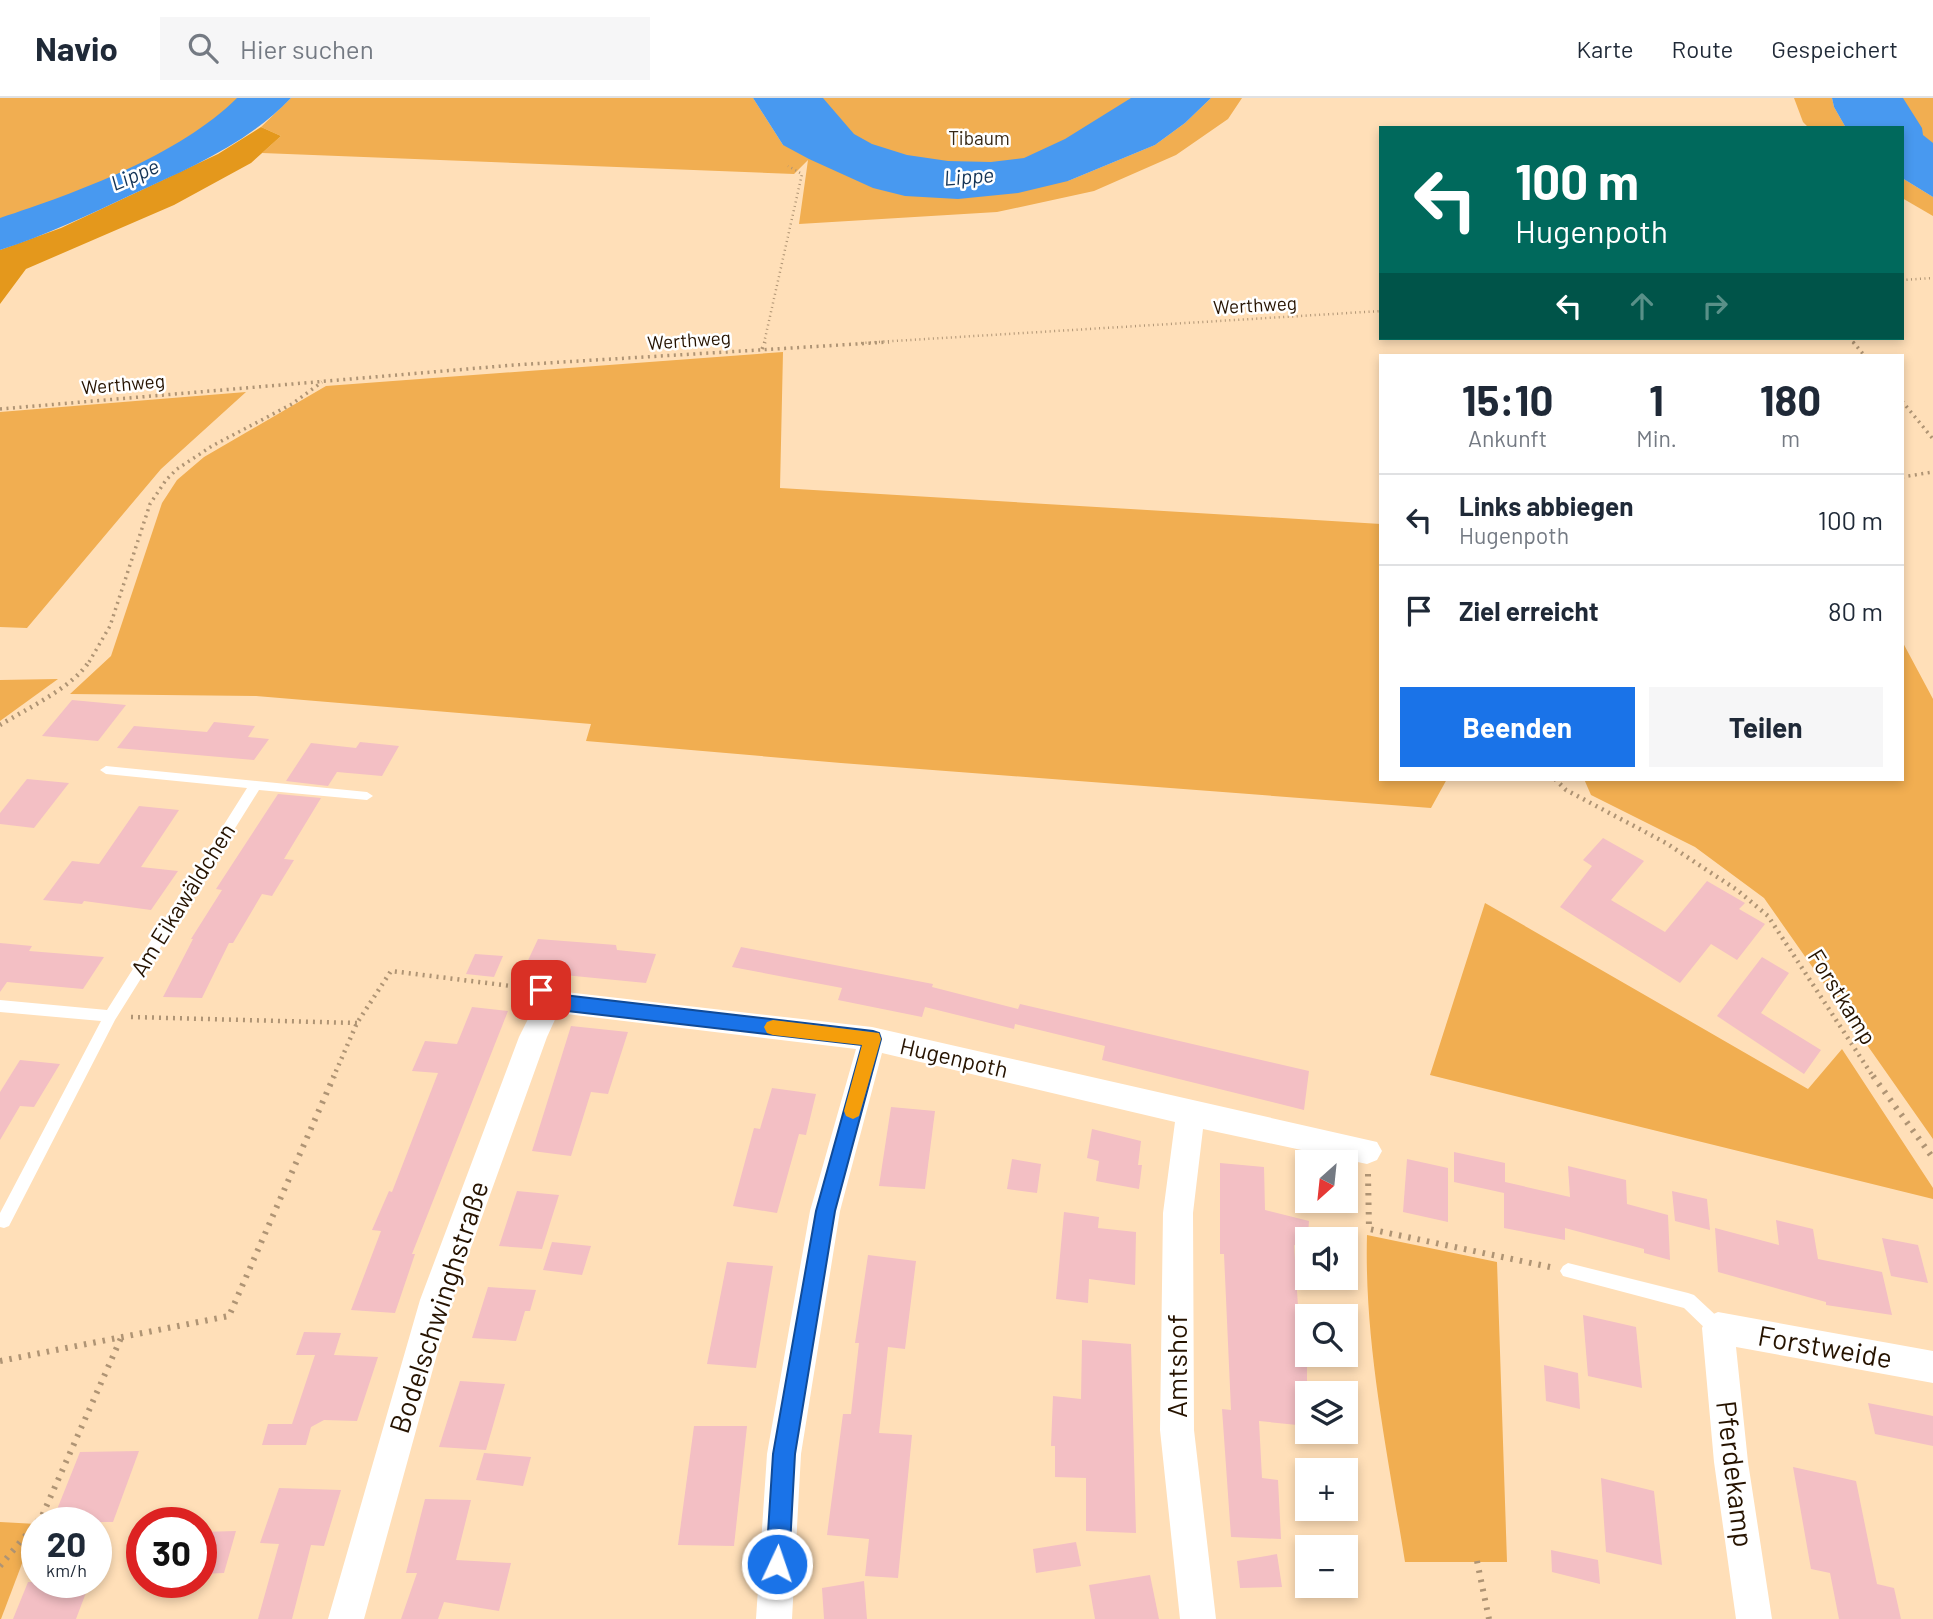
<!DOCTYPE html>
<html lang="de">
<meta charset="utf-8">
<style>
body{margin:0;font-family:Barlow,sans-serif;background:#f6f6f7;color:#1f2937;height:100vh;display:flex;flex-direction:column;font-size:26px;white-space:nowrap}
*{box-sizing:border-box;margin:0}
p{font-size:23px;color:#747a83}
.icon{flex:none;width:38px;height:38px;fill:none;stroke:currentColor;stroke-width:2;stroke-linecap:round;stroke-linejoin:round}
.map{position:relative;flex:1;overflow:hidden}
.details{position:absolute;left:1379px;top:256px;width:525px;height:427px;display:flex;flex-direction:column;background:#fff;border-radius:0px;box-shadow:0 4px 10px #0003}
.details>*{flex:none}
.top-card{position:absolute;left:1379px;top:28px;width:525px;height:214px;border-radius:0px;box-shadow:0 4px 10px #0003;background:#00695c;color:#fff;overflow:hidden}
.needle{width:46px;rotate:207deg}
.controls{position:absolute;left:1295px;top:1052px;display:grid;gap:14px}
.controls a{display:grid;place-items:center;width:63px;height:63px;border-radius:0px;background:#fff;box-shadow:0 4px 10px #0003;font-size:35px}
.speed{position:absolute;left:21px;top:1409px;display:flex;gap:14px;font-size:35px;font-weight:700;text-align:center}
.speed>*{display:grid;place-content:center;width:91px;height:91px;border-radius:50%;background:#fff;box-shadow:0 4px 10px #0003;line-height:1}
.speed small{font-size:18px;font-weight:400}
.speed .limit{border:10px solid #d22;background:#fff;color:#111}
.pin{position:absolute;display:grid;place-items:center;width:60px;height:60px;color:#fff;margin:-30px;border-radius:14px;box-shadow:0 4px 10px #0006}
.me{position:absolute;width:77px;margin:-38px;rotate:3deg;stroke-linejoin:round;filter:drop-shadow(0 0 5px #0008)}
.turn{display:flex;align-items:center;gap:24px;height:147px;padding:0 21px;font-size:32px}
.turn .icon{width:91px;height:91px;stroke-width:2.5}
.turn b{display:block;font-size:49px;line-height:60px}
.lanes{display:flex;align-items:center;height:66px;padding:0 21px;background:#0003;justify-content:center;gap:35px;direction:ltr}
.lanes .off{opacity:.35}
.eta{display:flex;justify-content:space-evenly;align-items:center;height:119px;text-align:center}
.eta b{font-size:42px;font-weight:700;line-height:49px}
.primary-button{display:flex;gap:14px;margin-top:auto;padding:14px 21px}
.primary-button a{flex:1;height:80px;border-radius:0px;background:#1a73e8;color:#fff;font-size:28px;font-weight:700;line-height:80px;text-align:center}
.primary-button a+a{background:#f6f6f7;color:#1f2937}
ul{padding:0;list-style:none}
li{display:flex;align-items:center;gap:21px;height:91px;padding:0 21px;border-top:2px solid #e0e1e3}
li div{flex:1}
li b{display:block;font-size:26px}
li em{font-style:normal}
header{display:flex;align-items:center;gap:42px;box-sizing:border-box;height:98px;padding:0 35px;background:#fff;border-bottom:2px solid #e0e1e3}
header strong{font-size:33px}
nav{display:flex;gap:38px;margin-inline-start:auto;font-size:24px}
.search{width:490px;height:63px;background:#f6f6f7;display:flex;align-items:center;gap:18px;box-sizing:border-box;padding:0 24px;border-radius:0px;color:#747a83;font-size:26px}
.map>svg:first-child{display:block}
</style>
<header>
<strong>Navio</strong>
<div class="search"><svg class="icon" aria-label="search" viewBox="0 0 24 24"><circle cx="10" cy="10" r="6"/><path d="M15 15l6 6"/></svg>Hier suchen</div>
<nav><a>Karte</a><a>Route</a><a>Gespeichert</a></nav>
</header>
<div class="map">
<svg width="1933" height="1521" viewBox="0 0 1933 1521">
<rect width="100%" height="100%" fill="#ffdfb8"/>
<g fill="#f1ae51">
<path d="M0,0H265L249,16L0,135Z"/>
<path d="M291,0H753L783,47L1068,83L1155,47L1185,25L1211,0H1242L1228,21L1176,57L1094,93L997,114L799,126L808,62L794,76L262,55L281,38L261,29Z"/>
<path d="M785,0H1174L1086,55L915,79Z"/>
<path d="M1794,0H1832L1834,9L1846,30H1809L1803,24Z"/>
<path d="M1863,0H1933V75L1902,30Z"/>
<path d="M1902,80L1933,99V118L1902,100Z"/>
<path d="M783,254L780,390L1381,426V681H1447L1431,710L841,665L586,643L591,626L256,598L70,596L111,558L162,405L177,382L204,359L326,288Z"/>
<path d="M246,294L161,371L27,530L0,529V314Z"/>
<path d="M1902,543L1933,601V1041L1764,800L1695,749L1591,697L1584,681H1902Z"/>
<path d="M58,581L0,623V582Z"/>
<path d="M1485,805L1808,991L1842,951L1933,1090V1101L1430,977Z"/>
<path d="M1367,1137L1497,1164L1507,1464H1405C1388,1357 1364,1246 1367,1137Z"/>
<path d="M0,1424L37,1426L1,1521H0Z"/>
</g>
<path fill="#e4981c" d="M261,29L281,38L251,65L174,107L26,171L0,206V152L61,130L218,56Z"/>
<g fill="#4899f0">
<path d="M237,0H291C247,46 190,70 133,96C89,117 46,137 0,152V120C76,95 180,57 237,0Z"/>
<path d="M753,0H823L854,36L872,46L907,57L948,63L991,64L1024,60L1065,41L1131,0H1211L1185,25L1155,47L1068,83L1018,95L958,101L905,98L873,90L809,61L783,47Z"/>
<path d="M1832,0H1903L1922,30L1923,37L1933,45V99L1902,80V30H1846L1834,9Z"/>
</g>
<g fill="#f3bfc4">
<path d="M72,602L126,607L98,643L42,638Z"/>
<path d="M214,624L255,628L248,639L269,641L254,662L117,650L134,628L207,634Z"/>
<path d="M360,644L399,648L382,678L337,674L328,688L286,683L311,645L356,650Z"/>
<path d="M27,681L69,685L34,730L0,726V715Z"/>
<path d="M278,696L321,700L284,761L294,762L272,798L262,796L233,845H229L202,900L163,899L193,841H191L222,792L216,791Z"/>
<path d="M139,708L179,712L141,769L178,773L151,812L84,803L82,806L43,802L72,763L99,766Z"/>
<path d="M1603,740L1644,763L1611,802L1665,834L1707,783L1745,805L1739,811L1765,826L1737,862L1711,846L1680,885L1560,809L1592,768L1583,762Z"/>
<path d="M538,841L616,847L617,852L656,856L646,885L523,873Z"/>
<path d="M0,845L32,848L29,853L104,859L83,891L7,884L0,894Z"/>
<path d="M741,849L933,886L932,889L1018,911L1020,906L1309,973L1304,1012L1102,962L1105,948L1015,926L1014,931L925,909L922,919L838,902L842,890L732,869Z"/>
<path d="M475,856L503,858L494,879L466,876Z"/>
<path d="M1762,859L1789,875L1761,915L1821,952L1804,976L1717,918Z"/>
<path d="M472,909L508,913L412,1156H415L395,1215L351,1212L381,1133L372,1132L389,1093L392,1094L438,975L412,973L425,943L457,946Z"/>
<path d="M571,928L628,934L608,996L591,994L571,1058L532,1053Z"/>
<path d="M20,962L60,966L34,1009L20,1008L0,1042V994Z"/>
<path d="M772,990L816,996L806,1037L799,1036L777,1115L733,1108L754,1030L760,1031Z"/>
<path d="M891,1009L935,1013L925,1091L879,1088Z"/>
<path d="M1092,1031L1141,1043L1138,1067H1142L1139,1091L1096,1083L1099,1063L1087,1060Z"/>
<path d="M1454,1054L1505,1065V1084L1570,1099L1568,1068L1626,1082L1627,1106L1668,1117L1670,1162L1644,1155V1151L1565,1130V1142L1504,1130V1095L1454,1084Z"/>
<path d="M1012,1061L1041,1066L1037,1095L1007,1091Z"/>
<path d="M1407,1061L1448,1070V1124L1403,1114Z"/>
<path d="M1220,1065L1264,1069L1265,1112L1309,1123L1307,1150L1294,1147L1298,1208L1327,1212V1218H1307V1256H1330V1262L1307,1260V1328L1259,1323L1262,1380L1278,1382L1281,1441L1231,1439L1222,1311L1231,1312L1224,1156H1220Z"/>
<path d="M517,1093L559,1097L542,1151L499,1148Z"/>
<path d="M1672,1093L1707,1101L1710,1132L1675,1123Z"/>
<path d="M1064,1114L1099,1119L1098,1130L1136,1134L1135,1187L1089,1181L1088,1205L1056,1201Z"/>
<path d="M1776,1122L1813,1131L1818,1161L1882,1174L1892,1217L1826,1207V1204L1718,1174L1715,1130L1779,1147Z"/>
<path d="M1882,1140L1918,1147L1928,1185L1891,1178Z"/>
<path d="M552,1144L591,1148L582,1177L543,1172Z"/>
<path d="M868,1157L916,1163L905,1251L888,1249L879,1335L912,1337L898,1480L865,1478L869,1441L827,1437L843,1316H851L859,1245H855Z"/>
<path d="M727,1164L773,1168L756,1270L707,1266Z"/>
<path d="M488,1189L536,1192L530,1213H525L516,1243L472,1240Z"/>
<path d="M1583,1217L1636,1229L1642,1290L1588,1278Z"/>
<path d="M304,1234L341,1235L334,1257L378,1259L357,1323L324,1322L311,1329L306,1347H262L268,1326H292L315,1257H296Z"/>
<path d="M1082,1242L1131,1246L1136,1435L1086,1433V1380L1055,1379V1348H1051L1053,1298L1081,1301Z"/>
<path d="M1544,1267L1578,1275L1580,1311L1546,1303Z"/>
<path d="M460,1283L505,1286L486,1352L439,1349Z"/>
<path d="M1868,1305L1933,1318V1348L1875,1336Z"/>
<path d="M694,1328H747L734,1448L678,1447Z"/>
<path d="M139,1353L113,1424H52L80,1354Z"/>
<path d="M484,1355L531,1359L523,1388L476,1382Z"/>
<path d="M1793,1369L1856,1383L1877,1486L1894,1490L1901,1521H1839L1830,1475L1811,1471Z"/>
<path d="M1601,1380L1654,1393L1662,1467L1606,1454Z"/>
<path d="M279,1390L341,1392L324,1448L311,1447L292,1521H258L279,1446L260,1445Z"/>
<path d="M425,1401L471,1402L456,1462L511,1465L499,1513L444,1504L438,1521H401L417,1475H406Z"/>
<path d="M236,1433L224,1475L201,1476V1434Z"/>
<path d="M1076,1444L1081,1468L1036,1475L1033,1451Z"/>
<path d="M1551,1452L1598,1462L1600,1486L1552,1474Z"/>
<path d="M1277,1456L1282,1489L1240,1490L1237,1463Z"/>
<path d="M1150,1477L1159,1521H1095L1089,1487Z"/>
<path d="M864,1483L867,1521H824L822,1490Z"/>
<path d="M28,1484H90L76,1521H13Z"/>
</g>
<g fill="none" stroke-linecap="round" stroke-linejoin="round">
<g stroke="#af9474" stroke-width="2.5" stroke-dasharray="1 3.5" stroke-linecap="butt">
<path d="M1902,182L1933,180"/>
<path d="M1850,240L1854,245"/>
<path d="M764,245L802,76L788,68"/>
<path d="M861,245L1381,213"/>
</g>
<g stroke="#af9474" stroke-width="3.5" stroke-dasharray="2 4.5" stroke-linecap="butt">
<path d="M1853,244L1864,257"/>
<path d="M762,251L765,244"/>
<path d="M1902,303L1933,341"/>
<path d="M0,311L514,267L889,244"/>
<path d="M1902,379L1933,374"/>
<path d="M89,564L110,528L150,406L166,382L177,371L212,348L292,306L322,284"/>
</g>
<g stroke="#af9474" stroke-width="4.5" stroke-dasharray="2 5" stroke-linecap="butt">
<path d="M0,627C26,611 74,589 90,562"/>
<path d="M1555,681L1566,692L1666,745L1737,792L1768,818L1874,980"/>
<path d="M131,919L357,925"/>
<path d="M333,980L357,925L391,873L519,889"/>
</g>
<g stroke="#af9474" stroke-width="6" stroke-dasharray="2.5 7" stroke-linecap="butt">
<path d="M1873,978L1933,1060"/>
<path d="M1368,1076L1369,1131L1550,1169"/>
<path d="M0,1263L229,1218L334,978"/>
<path d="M1477,1463L1489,1521"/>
<path d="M0,1468L42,1418L121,1240"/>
</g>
<g fill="#fff" fill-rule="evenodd">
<path d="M106,668L367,694L373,698L367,702L259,692L115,922L9,1128L4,1130L0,1129V1115L101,923L0,914V902L107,912L247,690L106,676L100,672Z"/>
<path d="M1568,1165L1688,1195L1694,1197L1723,1224L1725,1230L1723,1236L1717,1238L1711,1236L1684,1210L1563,1178L1560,1173L1563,1168Z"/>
</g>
<g fill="#fff" fill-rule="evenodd">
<path d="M541,881L550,884L557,893L872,929L1377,1044L1382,1053L1377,1062L1367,1066L1203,1031L1193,1115L1194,1332L1216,1521H1180L1160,1332L1163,1115L1175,1024L882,955L840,1113L801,1356L792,1521H756L767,1356L810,1113L856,951L558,915L547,939L452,1202L364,1521H328L420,1202L519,939L536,905L528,892L532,884Z"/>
<path d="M1718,1214L1933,1253V1285L1736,1249L1748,1364L1772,1521H1736L1714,1364L1702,1230L1707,1219Z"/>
</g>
</g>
<path fill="#1a73e8" stroke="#114b97" stroke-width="2" d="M541,884L547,886L555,896L873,933L879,935L881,941L835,1113L795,1356L789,1466L786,1474L777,1478L769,1474L766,1466L773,1356L816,1113L862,947L550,911L544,908L533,892L535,886Z"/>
<path fill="#f59e0b" d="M773,922L879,935L881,941L859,1018L853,1021L846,1018L844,1013L862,947L773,937L767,935L764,929L767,924Z"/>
<g text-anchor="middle" stroke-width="5" stroke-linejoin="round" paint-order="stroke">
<g font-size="19" fill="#372816" stroke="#fff">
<text x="979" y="47">Tibaum</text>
</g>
<g font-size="19" fill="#261300" stroke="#fff">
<text transform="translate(1255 207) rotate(-3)" y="7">Werthweg</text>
<text transform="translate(689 242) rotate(-4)" y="7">Werthweg</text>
<text transform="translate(123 286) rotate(-5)" y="7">Werthweg</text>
</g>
<g font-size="21" font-style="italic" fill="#143457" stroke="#fff">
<text transform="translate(135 77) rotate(-23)" y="7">Lippe</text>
<text transform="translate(969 79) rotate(-4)" y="7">Lippe</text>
</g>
<g font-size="23" fill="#261300" stroke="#fff">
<text transform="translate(183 802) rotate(-58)" y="8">Am Eikawäldchen</text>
<text transform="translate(1842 899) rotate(58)" y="8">Forstkamp</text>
<text transform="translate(954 960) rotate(13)" y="8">Hugenpoth</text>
</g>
<g font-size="28" fill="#261300" stroke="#fff">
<text transform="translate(439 1209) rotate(-72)" y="10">Bodelschwinghstraße</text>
<text transform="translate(1825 1249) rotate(10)" y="10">Forstweide</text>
<text transform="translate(1177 1268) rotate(-90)" y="10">Amtshof</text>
<text transform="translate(1735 1376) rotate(83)" y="10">Pferdekamp</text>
</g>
</g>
</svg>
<div class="controls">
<a><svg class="needle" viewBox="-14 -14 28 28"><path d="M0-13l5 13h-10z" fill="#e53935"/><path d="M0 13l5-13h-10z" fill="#747a83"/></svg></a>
<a><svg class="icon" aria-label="sound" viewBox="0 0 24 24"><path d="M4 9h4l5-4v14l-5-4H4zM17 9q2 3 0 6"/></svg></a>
<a><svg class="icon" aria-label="search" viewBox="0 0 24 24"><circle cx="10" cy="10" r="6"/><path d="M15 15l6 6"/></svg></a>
<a><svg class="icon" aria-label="layers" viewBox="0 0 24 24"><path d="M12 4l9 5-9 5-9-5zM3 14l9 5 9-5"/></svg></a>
<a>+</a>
<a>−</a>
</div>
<div class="speed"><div>20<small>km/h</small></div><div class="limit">30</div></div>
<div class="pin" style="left:541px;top:892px;background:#d93025"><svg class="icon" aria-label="arrive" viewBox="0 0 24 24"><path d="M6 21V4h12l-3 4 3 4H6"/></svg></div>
<svg class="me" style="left:777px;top:1466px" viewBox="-20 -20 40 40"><circle r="17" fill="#1a73e8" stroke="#fff" stroke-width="3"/><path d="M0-11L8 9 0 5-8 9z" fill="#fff"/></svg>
<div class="top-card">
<div class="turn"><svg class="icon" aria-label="left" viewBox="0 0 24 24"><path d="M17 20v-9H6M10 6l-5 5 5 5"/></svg><div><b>100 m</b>Hugenpoth</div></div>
<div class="lanes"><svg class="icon" aria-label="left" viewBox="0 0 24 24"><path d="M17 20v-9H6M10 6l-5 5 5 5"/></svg><svg class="icon off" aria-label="ahead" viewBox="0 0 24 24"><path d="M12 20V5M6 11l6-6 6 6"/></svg><svg class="icon off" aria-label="right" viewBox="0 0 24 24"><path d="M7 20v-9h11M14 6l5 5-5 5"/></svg></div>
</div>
<section class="details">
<div class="eta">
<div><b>15:10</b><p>Ankunft</p></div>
<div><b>1</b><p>Min.</p></div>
<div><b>180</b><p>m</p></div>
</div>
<ul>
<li><svg class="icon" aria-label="left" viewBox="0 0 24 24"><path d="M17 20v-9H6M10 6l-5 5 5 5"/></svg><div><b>Links abbiegen</b><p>Hugenpoth</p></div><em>100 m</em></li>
<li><svg class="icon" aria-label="arrive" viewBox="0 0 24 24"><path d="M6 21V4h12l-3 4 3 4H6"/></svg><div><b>Ziel erreicht</b></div><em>80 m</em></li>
</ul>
<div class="primary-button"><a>Beenden</a><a>Teilen</a></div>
</section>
</div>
